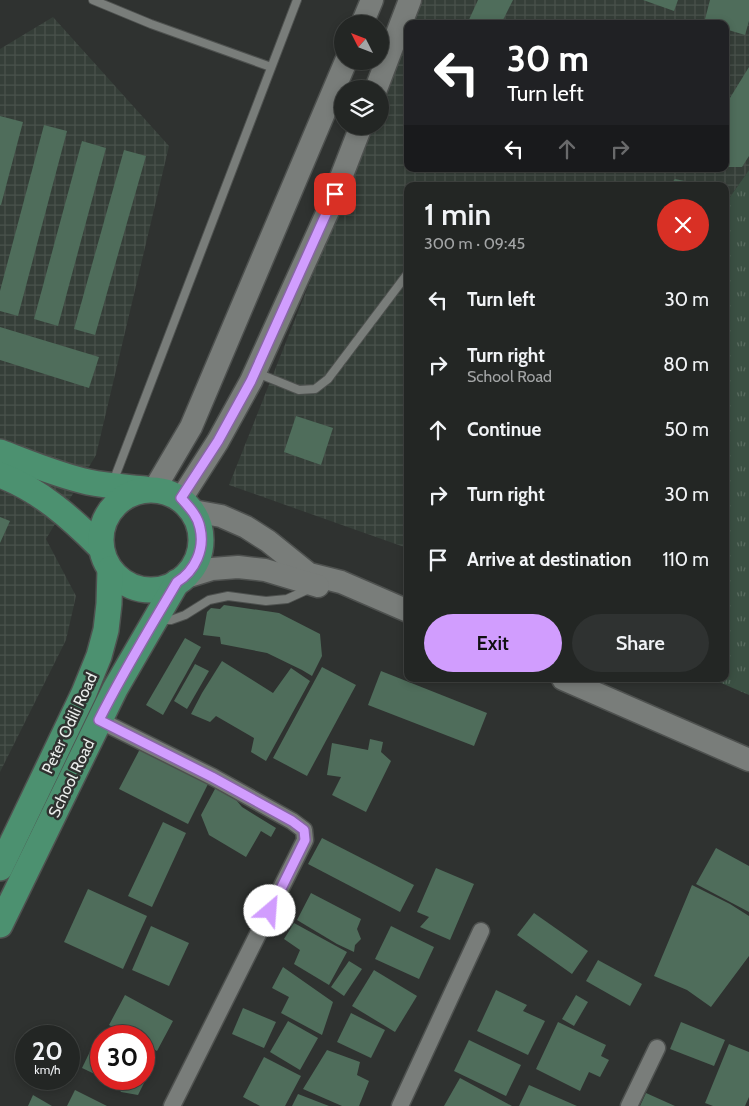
<!DOCTYPE html>
<meta charset="utf-8">
<style>
body{margin:0;font-family:Cabin,sans-serif;background:#2f3231;color:#f1f3f6;height:100vh;display:flex;flex-direction:column;font-size:19px;white-space:nowrap}
*{box-sizing:border-box;margin:0}
p{font-size:16px;color:#a3a5a6}
.icon{flex:none;width:28px;height:28px;fill:none;stroke:currentColor;stroke-width:2;stroke-linecap:round;stroke-linejoin:round}
.map{position:relative;flex:1;overflow:hidden}
.sheet{position:absolute;left:404px;top:182px;width:325px;height:500px;display:flex;flex-direction:column;background:#232624;border-radius:10px;box-shadow:0 2px 8px #0003,0 0 0 1px #404341}
.sheet>*{flex:none}
.top-card{position:absolute;left:404px;top:20px;width:325px;height:152px;border-radius:10px;box-shadow:0 2px 8px #0003,0 0 0 1px #404341;background:#202124;color:#fff;overflow:hidden}
.needle{width:32px;rotate:312deg}
.tools{position:absolute;left:334px;top:15px;display:grid;gap:10px}
.tools a{display:grid;place-items:center;width:55px;height:55px;border-radius:50%;background:#232624;box-shadow:0 2px 8px #0003,0 0 0 1px #404341;font-size:25px}
.speed{position:absolute;left:15px;top:1025px;display:flex;gap:10px;font-size:25px;font-weight:700;text-align:center}
.speed>*{display:grid;place-content:center;width:65px;height:65px;border-radius:50%;background:#232624;box-shadow:0 2px 8px #0003,0 0 0 1px #404341;line-height:1}
.speed small{font-size:12px;font-weight:400}
.speed .limit{border:8px solid #d22;background:#fff;color:#111}
.pin{position:absolute;display:grid;place-items:center;width:42px;height:42px;color:#fff;margin:-21px;border-radius:10px;box-shadow:0 2px 8px #0006}
.me{position:absolute;width:55px;margin:-28px;rotate:27deg;stroke-linejoin:round;filter:drop-shadow(0 0 4px #0008)}
.turn{display:flex;align-items:center;gap:18px;height:105px;padding:0 20px;font-size:22px}
.turn .icon{width:65px;height:65px;stroke-width:2.5}
.turn b{display:block;font-size:35px;line-height:42px}
.lanes{display:flex;align-items:center;height:48px;padding:0 20px;background:#0003;justify-content:center;gap:25px;direction:ltr}
.lanes .off{opacity:.35}
.round{display:grid;place-items:center;flex:none;width:52px;height:52px;border-radius:26px;background:#2f3231}
.summary{display:flex;align-items:center;justify-content:space-between;height:85px;padding:0 20px}
h1{font-size:30px;font-weight:600;line-height:38px}
.button{display:flex;gap:10px;margin-top:auto;padding:10px 20px}
.button a{flex:1;height:58px;border-radius:30px;background:#d19dfe;color:#111;font-size:20px;font-weight:600;line-height:58px;text-align:center}
.button a+a{background:#2f3231;color:#f1f3f6}
ul{padding:0;list-style:none}
li{display:flex;align-items:center;gap:15px;height:65px;padding:0 20px}
li div{flex:1}
li b{display:block;font-size:19px}
li em{font-style:normal}
.map>svg:first-child{display:block}
</style>
<div class="map">
<svg width="749" height="1106" viewBox="0 0 749 1106">
<defs>
<pattern id="industrial-grid" width="8" height="8" patternUnits="userSpaceOnUse" patternTransform="scale(1.25)"><rect width="8" height="8" fill="#353e38"/><path d="M0 4h8M4 0v8" fill="none" stroke="#49514b"/></pattern>
<pattern id="grass-tufts" width="24" height="20" patternUnits="userSpaceOnUse" patternTransform="scale(1.25)"><rect width="24" height="20" fill="#3b5043"/><path d="M3 7l-1-3M5 7V3M7 7l1-3M15 17l-1-3M17 17v-4M19 17l1-3" fill="none" stroke="#586a5e"/></pattern>
</defs>
<rect width="100%" height="100%" fill="#2f3230"/>
<g fill="url(#industrial-grid)">
<path d="M423,0H749V170L725,204V186H408L407,548L229,485L372,126H380V106L407,38L408,169H725V24H413Z"/>
<path d="M53,17L169,146L96,455L46,539L76,596L66,640L0,772V49Z"/>
</g>
<path fill="url(#grass-tufts)" d="M749,170V695L712,679H725V204Z"/>
<g fill="#4f6d5b">
<path d="M478,0H513L501,24H467Z"/>
<path d="M643,0H678L674,11Z"/>
<path d="M710,0H749V21L745,35L725,29V24L704,23Z"/>
<path d="M749,67V156L742,167H725V106Z"/>
<path d="M0,116L23,122L1,205H0Z"/>
<path d="M44,125L67,131L18,316L0,311V291Z"/>
<path d="M82,141L106,148L58,326L34,319Z"/>
<path d="M124,150L146,156L95,335L74,329Z"/>
<path d="M675,179L694,183L695,186H669Z"/>
<path d="M0,327L99,357L89,388L0,360Z"/>
<path d="M296,416L333,428L321,465L284,452Z"/>
<path d="M0,517L10,521L0,543Z"/>
<path d="M224,605L279,613L320,634L322,656L312,676L302,670L267,653L221,644L220,637L203,635L207,612L211,608L220,609Z"/>
<path d="M185,638L201,647L163,715L146,705Z"/>
<path d="M222,661L273,693L291,668L310,681L266,761L251,752L254,738L216,716L210,722L191,714L202,693Z"/>
<path d="M195,664L209,671L187,709L174,701Z"/>
<path d="M322,667L356,685L307,776L273,758Z"/>
<path d="M381,671L487,713L474,746L368,705Z"/>
<path d="M370,739L383,742L381,752L391,761L366,812L332,795L341,777L327,775L332,743L368,750Z"/>
<path d="M141,747L209,782L188,824L119,789Z"/>
<path d="M216,787L232,795L242,807L276,828L271,837L261,831L246,857L209,835L201,815Z"/>
<path d="M163,822L186,833L152,907L128,896Z"/>
<path d="M322,838L414,885L400,912L308,864Z"/>
<path d="M716,848L749,866V912L696,884Z"/>
<path d="M436,868L474,884L450,940L420,927L429,917L417,912Z"/>
<path d="M692,885L730,904L749,916V956L711,1007L687,990L654,976Z"/>
<path d="M88,889L147,916L123,969L64,942Z"/>
<path d="M311,893L361,919L357,929L361,939L355,945L354,952L337,944L297,920Z"/>
<path d="M534,913L588,951L572,974L517,935Z"/>
<path d="M294,923L347,952L329,985L294,964L300,950L284,939Z"/>
<path d="M151,926L189,943L169,986L132,970Z"/>
<path d="M391,926L434,947L419,979L375,959Z"/>
<path d="M598,960L642,984L630,1006L586,981Z"/>
<path d="M349,961L362,969L344,996L331,987Z"/>
<path d="M283,967L333,1002L322,1035L281,1013L289,997L272,988Z"/>
<path d="M374,970L417,996L395,1032L352,1006Z"/>
<path d="M496,990L527,1005L523,1011L545,1021L528,1055L477,1031Z"/>
<path d="M125,995L173,1021L157,1051L144,1044V1036H129L109,1025Z"/>
<path d="M576,995L588,1002L574,1026L562,1019Z"/>
<path d="M243,1008L276,1022L264,1048L232,1034Z"/>
<path d="M351,1013L385,1030L371,1058L337,1042Z"/>
<path d="M288,1021L318,1038L300,1070L270,1052Z"/>
<path d="M558,1022L606,1045L601,1056L609,1060L600,1077L589,1072L580,1091L536,1069Z"/>
<path d="M681,1022L725,1040L714,1066L670,1049Z"/>
<path d="M98,1035L101,1037V1077L82,1068Z"/>
<path d="M469,1040L521,1065L506,1096L454,1071Z"/>
<path d="M729,1044L749,1052V1097L745,1106H713L705,1103Z"/>
<path d="M327,1050L360,1062L357,1075L369,1081L359,1106H342L303,1089Z"/>
<path d="M264,1057L301,1076L285,1106H260L243,1097Z"/>
<path d="M144,1058L154,1063L138,1095L121,1092L115,1082L102,1084L101,1079H144Z"/>
<path d="M460,1078L512,1106H444Z"/>
<path d="M529,1085L577,1106H519Z"/>
<path d="M75,1090L107,1106H67Z"/>
<path d="M646,1093L675,1106H640Z"/>
<path d="M298,1094L329,1106H292Z"/>
<path d="M33,1095L52,1106H28Z"/>
</g>
<g fill="none" stroke-linecap="round" stroke-linejoin="round">
<g stroke="#4e514f" stroke-width="10">
<g id="lane">
<path d="M93,0L151,24L271,67"/>
<path d="M257,373L299,390L315,389L328,379L408,273"/>
<path d="M113,482L297,0"/>
<path d="M159,620H171L185,615L209,600L228,596L266,601L287,599L309,589"/>
</g>
</g>
<g stroke="#4e514f" stroke-width="19">
<g id="street">
<path d="M99,720L213,777L292,821L304,830L305,840L172,1106"/>
<path d="M400,1106L481,931"/>
<path d="M629,1106L657,1048"/>
</g>
</g>
<g stroke="#4e514f" stroke-width="25">
<g id="secondary">
<path d="M362,24L372,0"/>
<path d="M376,89L410,0"/>
<path d="M154,490L191,427L346,61"/>
<path d="M181,499L218,441L251,381L328,211L361,126"/>
<path d="M193,511L221,516L246,527L268,541L309,574L341,582L408,611"/>
<path d="M186,577L212,569L238,567L265,570L318,586"/>
<path d="M563,679L749,760"/>
</g>
</g>
<g stroke="#4e514f" stroke-width="28">
<g id="primary">
<path d="M0,452C29,463 57,475 88,482C107,486 126,487 145,489"/>
<path d="M0,475C40,490 71,518 101,548"/>
<circle cx="151" cy="540" r="50"/>
<path d="M0,868L84,693L99,656L106,630L109,604L110,569"/>
<path d="M0,925L115,689L177,582"/>
</g>
</g>
<use href="#lane" stroke="#797d7a" stroke-width="8"/>
<use href="#street" stroke="#797d7a" stroke-width="16"/>
<use href="#secondary" stroke="#797d7a" stroke-width="22"/>
<use href="#primary" stroke="#4c9170" stroke-width="25"/>
</g>
<g fill="none" stroke-linecap="round" stroke-linejoin="round">
<g stroke="#8866a5" stroke-width="12">
<path id="route" d="M270,911L305,840L304,830L292,821L212,777L99,720C123,672 150,628 177,582C195,571 205,549 200,528C198,516 189,507 181,498L218,441L251,381L335,194"/>
</g>
<use href="#route" stroke="#d19dfe" stroke-width="9"/>
</g>
<g text-anchor="middle" stroke-width="5" stroke-linejoin="round" paint-order="stroke">
<g font-size="16" fill="#eaedeb" stroke="#2f3230">
<text transform="translate(69 723) rotate(-65)" y="6">Peter Odili Road</text>
<text transform="translate(71 778) rotate(-64)" y="6">School Road</text>
</g>
</g>
</svg>
<div class="tools">
<a><svg class="needle" viewBox="-14 -14 28 28"><path d="M0-13l5 13h-10z" fill="#e53935"/><path d="M0 13l5-13h-10z" fill="#a3a5a6"/></svg></a>
<a><svg class="icon" aria-label="layers" viewBox="0 0 24 24"><path d="M12 4l9 5-9 5-9-5zM3 14l9 5 9-5"/></svg></a>
</div>
<div class="speed"><div>20<small>km/h</small></div><div class="limit">30</div></div>
<div class="pin" style="left:335px;top:194px;background:#d93025"><svg class="icon" aria-label="arrive" viewBox="0 0 24 24"><path d="M6 21V4h12l-3 4 3 4H6"/></svg></div>
<svg class="me" style="left:270px;top:911px" viewBox="-20 -20 40 40"><circle r="19" fill="#fff"/><path d="M0-13L10 11 0 6-10 11z" fill="#d19dfe"/></svg>
<div class="top-card">
<div class="turn"><svg class="icon" aria-label="left" viewBox="0 0 24 24"><path d="M17 20v-9H6M10 6l-5 5 5 5"/></svg><div><b>30 m</b>Turn left</div></div>
<div class="lanes"><svg class="icon" aria-label="left" viewBox="0 0 24 24"><path d="M17 20v-9H6M10 6l-5 5 5 5"/></svg><svg class="icon off" aria-label="ahead" viewBox="0 0 24 24"><path d="M12 20V5M6 11l6-6 6 6"/></svg><svg class="icon off" aria-label="right" viewBox="0 0 24 24"><path d="M7 20v-9h11M14 6l5 5-5 5"/></svg></div>
</div>
<section class="sheet">
<div class="summary"><div><h1>1 min</h1><p>300 m · 09:45</p></div><a class="round" style="background:#d93025;color:#fff"><svg class="icon" aria-label="close" viewBox="0 0 24 24"><path d="M6 6l12 12M18 6L6 18"/></svg></a></div>
<ul>
<li><svg class="icon" aria-label="left" viewBox="0 0 24 24"><path d="M17 20v-9H6M10 6l-5 5 5 5"/></svg><div><b>Turn left</b></div><em>30 m</em></li>
<li><svg class="icon" aria-label="right" viewBox="0 0 24 24"><path d="M7 20v-9h11M14 6l5 5-5 5"/></svg><div><b>Turn right</b><p>School Road</p></div><em>80 m</em></li>
<li><svg class="icon" aria-label="ahead" viewBox="0 0 24 24"><path d="M12 20V5M6 11l6-6 6 6"/></svg><div><b>Continue</b></div><em>50 m</em></li>
<li><svg class="icon" aria-label="right" viewBox="0 0 24 24"><path d="M7 20v-9h11M14 6l5 5-5 5"/></svg><div><b>Turn right</b></div><em>30 m</em></li>
<li><svg class="icon" aria-label="arrive" viewBox="0 0 24 24"><path d="M6 21V4h12l-3 4 3 4H6"/></svg><div><b>Arrive at destination</b></div><em>110 m</em></li>
</ul>
<div class="button"><a>Exit</a><a>Share</a></div>
</section>
</div>
